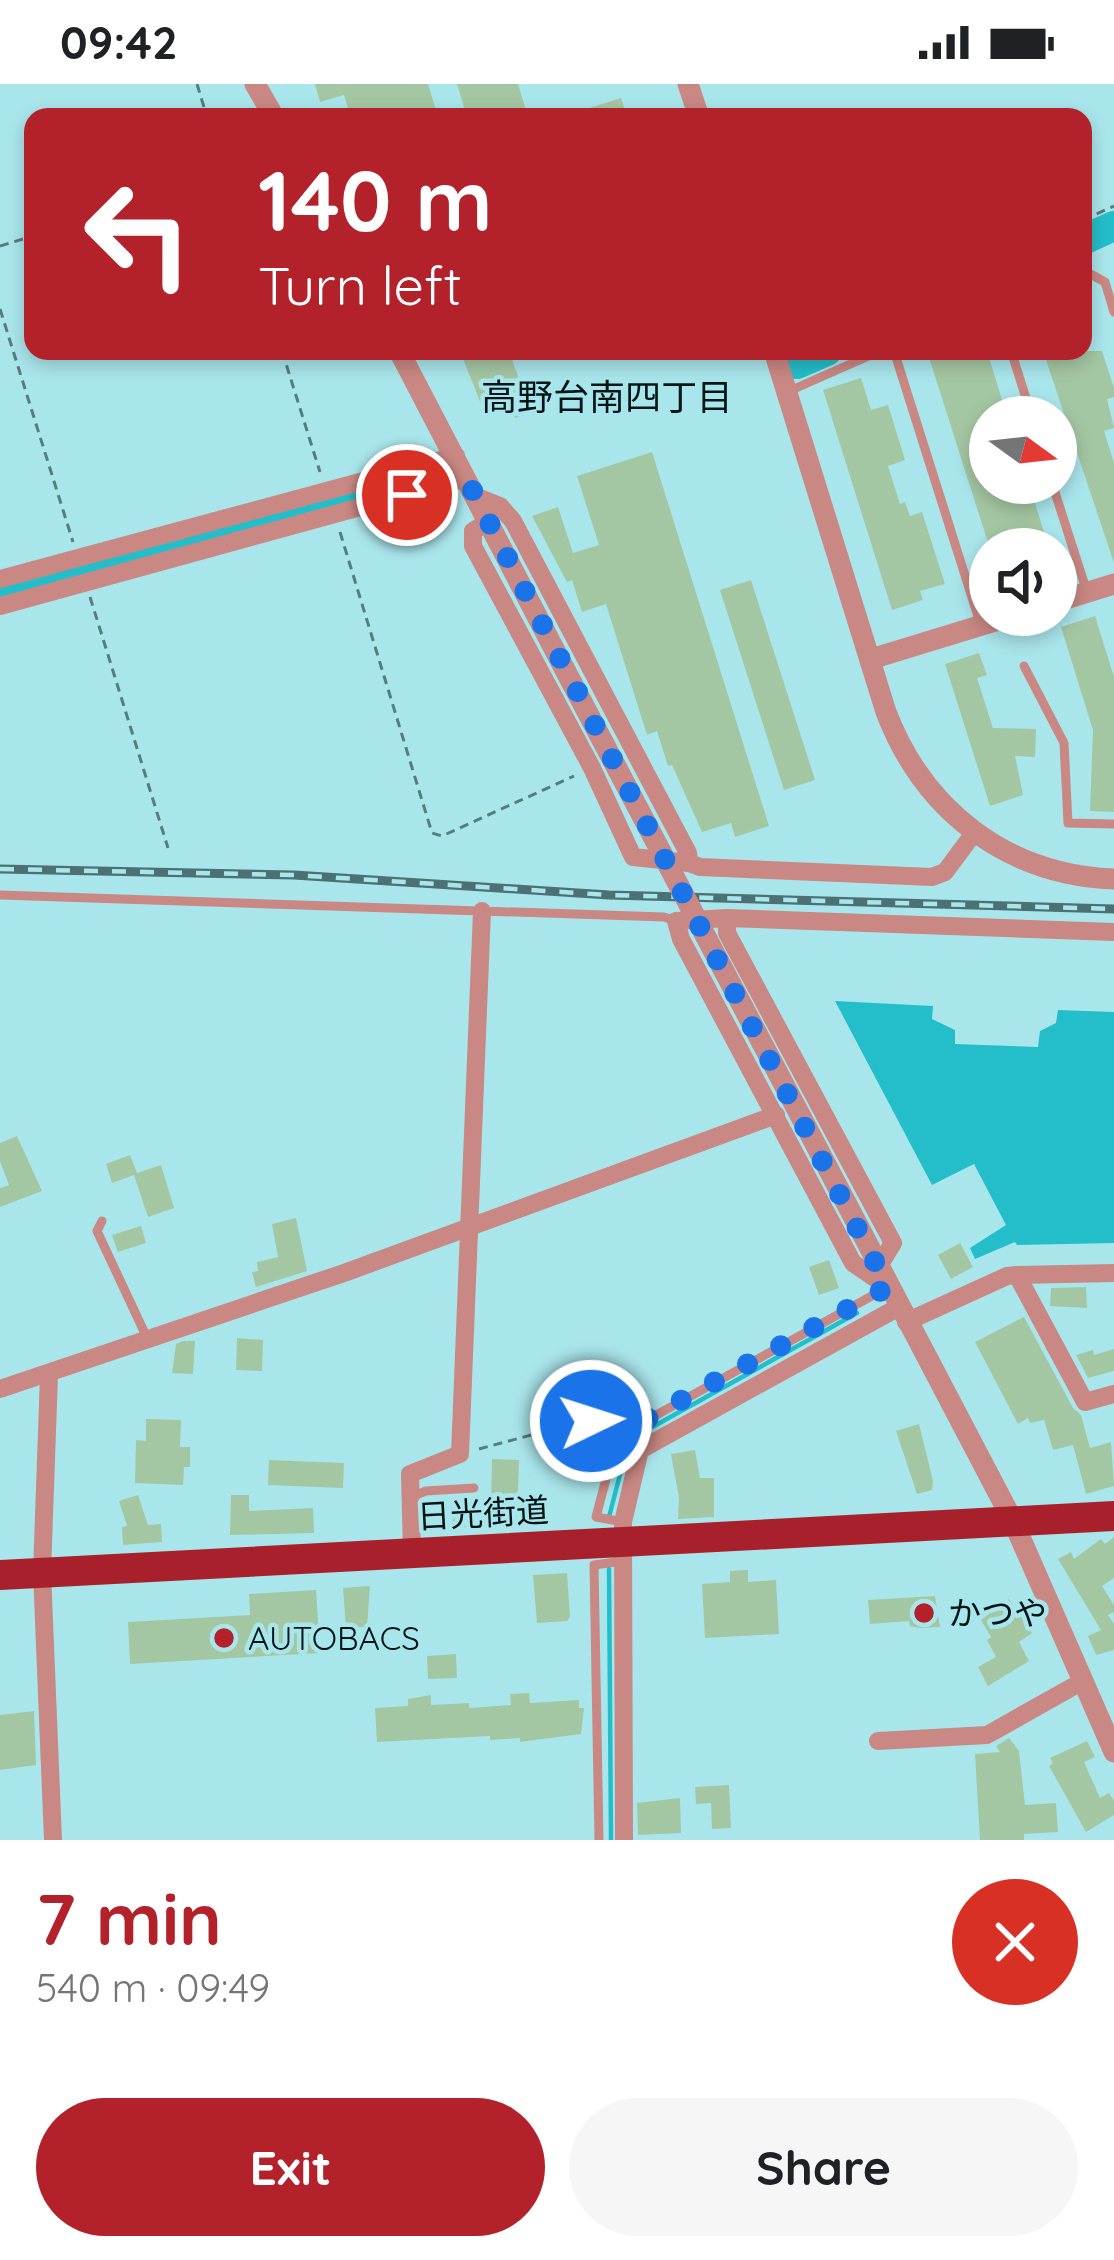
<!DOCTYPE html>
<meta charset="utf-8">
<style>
body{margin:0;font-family:Quicksand,"Noto Sans JP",sans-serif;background:#f6f6f6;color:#202124;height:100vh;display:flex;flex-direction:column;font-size:45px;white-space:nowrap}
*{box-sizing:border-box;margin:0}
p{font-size:39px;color:#757577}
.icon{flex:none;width:66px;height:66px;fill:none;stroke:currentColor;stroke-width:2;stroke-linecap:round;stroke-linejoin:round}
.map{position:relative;height:1756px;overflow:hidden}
.drawer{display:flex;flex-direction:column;background:#fff;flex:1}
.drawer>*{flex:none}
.banner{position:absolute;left:24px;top:24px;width:1068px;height:252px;border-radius:24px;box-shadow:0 6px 18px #0003;background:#b3212b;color:#fff;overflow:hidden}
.needle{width:78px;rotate:105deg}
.tools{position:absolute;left:969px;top:312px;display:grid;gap:24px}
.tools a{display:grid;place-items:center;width:108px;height:108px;border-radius:50%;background:#fff;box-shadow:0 6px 18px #0003;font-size:60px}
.pin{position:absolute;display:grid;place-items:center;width:102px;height:102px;color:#fff;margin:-51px;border:6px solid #fff;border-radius:50%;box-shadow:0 3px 12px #0007}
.me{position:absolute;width:132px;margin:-66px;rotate:86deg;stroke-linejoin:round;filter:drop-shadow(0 0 9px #0008)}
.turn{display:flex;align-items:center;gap:42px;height:252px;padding:0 36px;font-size:54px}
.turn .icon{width:156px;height:156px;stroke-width:2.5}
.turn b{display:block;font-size:84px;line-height:102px}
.round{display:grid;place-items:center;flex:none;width:126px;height:126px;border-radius:63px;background:#f6f6f6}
.overview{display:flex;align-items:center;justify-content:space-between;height:204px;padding:0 36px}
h1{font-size:72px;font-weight:800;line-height:90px;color:#b3212b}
.action{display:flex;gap:24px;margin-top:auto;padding:24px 36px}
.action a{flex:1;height:138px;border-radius:72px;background:#b3212b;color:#fff;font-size:48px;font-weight:800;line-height:138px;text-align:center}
.action a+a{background:#f6f6f6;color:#202124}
.status{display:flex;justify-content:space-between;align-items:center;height:84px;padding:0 60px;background:#fff;direction:ltr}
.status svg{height:33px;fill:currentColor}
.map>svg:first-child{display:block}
</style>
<div class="status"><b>09:42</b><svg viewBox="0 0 49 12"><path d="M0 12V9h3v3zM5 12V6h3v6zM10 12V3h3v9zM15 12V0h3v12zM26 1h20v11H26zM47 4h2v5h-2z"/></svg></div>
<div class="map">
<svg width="1114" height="1756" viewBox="0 0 1114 1756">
<rect width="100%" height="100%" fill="#a9e6ec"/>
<path fill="#24beca" d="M835,917L933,922L932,935L955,946V960L1038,963L1040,947L1056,939L1058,926L1114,928V1159L1017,1161L1015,1158L975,1175L970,1164L1006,1141L974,1080L932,1101Z"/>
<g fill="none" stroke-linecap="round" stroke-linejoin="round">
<g stroke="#24beca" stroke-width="4.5">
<path d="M609,1433L629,1356L857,1229"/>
<path d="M609,1485L611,1756"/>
</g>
<g stroke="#24beca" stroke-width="30">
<path d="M1083,156L1114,142"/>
<path d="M797,280L827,267"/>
<path d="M0,510L430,391"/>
</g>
</g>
<g fill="#a4c7a3">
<path d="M315,0H428L438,33H351L344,11L320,18Z"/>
<path d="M457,0H518L528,33H467Z"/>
<path d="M621,14L627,33H571V30Z"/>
<path d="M460,267H509L531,329L515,334L511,321L485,330Z"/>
<path d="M927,267H987L1006,329L990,333V399H1029L1049,465H990Z"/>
<path d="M1043,267H1102L1114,304V313L1107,315L1114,344L1104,347L1114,379V479Z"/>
<path d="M861,294L871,326L888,321L905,376L888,382L900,420L905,418L910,432L922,428L945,500L920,507L923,516L892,526L823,306Z"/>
<path d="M652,368L769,742L735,753L731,739L702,748L672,681L668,682L657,647L647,651L606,520L582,528L572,496L567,498L532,432L558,423L573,469L599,461L577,392Z"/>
<path d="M751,496L815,696L784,706L720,506Z"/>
<path d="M1095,532L1114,593V728L1090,727L1093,646L1061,543Z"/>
<path d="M979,569L987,591L977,594L993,644L1036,645L1035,673L1015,672L1023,711L990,722L945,580Z"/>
<path d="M17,1052L42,1107L0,1123V1104L9,1101L0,1077V1059Z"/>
<path d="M130,1071L137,1089L161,1081L174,1124L148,1133L134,1091L112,1099L106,1080Z"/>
<path d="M296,1134L307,1187L256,1203L252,1188L258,1187L257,1178L278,1173L272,1140Z"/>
<path d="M141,1142L146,1159L118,1168L112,1151Z"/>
<path d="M960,1159L973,1183L951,1195L938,1171Z"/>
<path d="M829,1176L839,1204L819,1211L809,1183Z"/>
<path d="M1086,1203L1087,1224L1050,1222L1051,1204Z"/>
<path d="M1024,1233L1073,1324L1081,1331L1090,1364L1111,1358L1114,1402L1086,1410L1073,1361L1053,1366L1044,1336L1030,1339L1028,1334L1018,1340L975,1258Z"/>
<path d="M237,1254L263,1256L262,1287L236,1286Z"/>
<path d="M183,1257H195L193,1290L172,1289L176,1260Z"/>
<path d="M1114,1265V1287L1088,1294L1076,1271L1093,1266L1094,1271Z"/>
<path d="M146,1335L181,1336L180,1363H190V1383H184L183,1401L135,1399L136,1356L146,1357Z"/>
<path d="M919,1340L933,1397L932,1406L917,1410L896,1347Z"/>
<path d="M695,1366L700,1394H714V1433L678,1435L679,1414L671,1370Z"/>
<path d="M492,1375L519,1376L517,1440L453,1444L452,1414L491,1416Z"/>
<path d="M269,1376L344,1379L343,1404L268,1401Z"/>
<path d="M138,1411L148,1441L161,1440L162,1458L123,1461L122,1443L127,1442L119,1417Z"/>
<path d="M231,1411H249V1427L313,1424L314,1449L230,1451Z"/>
<path d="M1114,1453V1494L1102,1502L1114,1521V1528L1108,1531L1114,1540V1566L1096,1571L1088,1552L1101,1546L1058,1475L1071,1468L1074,1475L1101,1455L1105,1460Z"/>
<path d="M748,1486V1498L776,1496L779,1550L705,1554L702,1500L730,1498V1487Z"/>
<path d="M567,1489L570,1533L567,1537L537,1539L533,1491Z"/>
<path d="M370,1502L367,1543H346L343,1504Z"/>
<path d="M316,1506L320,1569L130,1580L128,1538L250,1531L249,1510Z"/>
<path d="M935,1512L940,1543L920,1544L910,1542L909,1537L870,1540L868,1516Z"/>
<path d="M1009,1515L1032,1549L1019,1558L1029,1577L988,1602L978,1583L996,1573L987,1556L991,1553L981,1536Z"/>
<path d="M456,1570L457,1594L428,1595L427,1572Z"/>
<path d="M529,1609L530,1619L579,1616V1624H584L581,1650L520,1658V1654L490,1656V1652L377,1658L375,1624L408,1622V1615L431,1611V1621L469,1619V1624L511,1621L510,1610Z"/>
<path d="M34,1627L36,1681L0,1686V1631Z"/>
<path d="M1009,1654L1019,1667L1025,1721L1056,1719L1058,1748L1024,1750V1756H980L975,1670L1000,1668L996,1662Z"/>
<path d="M1087,1657L1095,1673L1084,1678L1100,1714L1109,1709L1114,1717V1731L1086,1748L1049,1682L1053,1679L1050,1674Z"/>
<path d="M729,1701L731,1744L712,1745L711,1719L696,1720L695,1703Z"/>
<path d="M680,1714L681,1749L638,1751L637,1719Z"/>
</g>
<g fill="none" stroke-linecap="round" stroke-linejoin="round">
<g stroke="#547d81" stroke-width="3" stroke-dasharray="9 6" stroke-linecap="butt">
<path d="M197,0L207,33"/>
<path d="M1083,136L1114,122"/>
<path d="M0,162L33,152"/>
<path d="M0,225L73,458"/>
<path d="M282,267L320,388"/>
<path d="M340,448L432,749L442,752L574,692"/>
<path d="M90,513L168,764"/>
<path d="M479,1365L546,1347L554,1336L617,1339"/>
</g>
<g stroke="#c98883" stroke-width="9">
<path d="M1083,186L1105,198L1114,228"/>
<path d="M894,267L981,542"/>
<path d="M1011,267L1032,333"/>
<path d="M787,308L880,267"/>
<path d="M1052,399L1087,508"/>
<path d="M1024,582L1064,659L1068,739L1114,740"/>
<path d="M0,811L664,833L676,837"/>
<path d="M102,1137L97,1147L148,1256"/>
<path d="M411,1413L426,1407L474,1404"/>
<path d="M623,1438L596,1433L615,1361L622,1350L888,1203"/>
<path d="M599,1756L594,1481L623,1477"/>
</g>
<g stroke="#c98883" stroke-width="18">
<path d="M475,412L500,422L513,437L688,769L689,779L633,773L592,684L473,462V447L488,438"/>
<path d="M0,495L456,372"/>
<path d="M0,522L466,394"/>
<path d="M689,779L700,783L932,793L945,788L974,749"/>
<path d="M727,834V849L893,1159L879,1182"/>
<path d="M1114,1189L1017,1191L1085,1318L1114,1310"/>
<path d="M888,1203L853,1179L681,855L676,837L727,834L1114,848"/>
<path d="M906,1238L1007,1192L1017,1191"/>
<path d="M49,1291L42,1488L53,1756"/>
<path d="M0,1305L344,1189L776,1031"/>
<path d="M412,1468L410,1390L460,1370L482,827"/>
<path d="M878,1657L987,1651L1083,1597"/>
<path d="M624,1756L623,1438L640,1366L899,1223"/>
</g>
<g stroke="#c98883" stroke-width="21">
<path d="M255,0L274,33"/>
<path d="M688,0L699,33"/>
<path d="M399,267L564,584"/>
<path d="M774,267L886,628C924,727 1007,791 1114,795"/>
<path d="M1056,518L1114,500"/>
<path d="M871,575L1015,531"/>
<path d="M800,1031L1013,1437L1114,1668"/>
</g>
<path stroke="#a8202c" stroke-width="30" d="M0,1491L1114,1432"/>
<g stroke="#4b7175" stroke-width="9">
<path id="rail" d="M0,785L294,791L609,811L1114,825"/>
</g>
<use href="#rail" stroke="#a9e6ec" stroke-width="4.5" stroke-dasharray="14" stroke-linecap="butt"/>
<path stroke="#c98883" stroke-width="21" d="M564,584L800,1031"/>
</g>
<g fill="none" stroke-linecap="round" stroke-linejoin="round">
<path stroke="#1a73e8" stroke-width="21" stroke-dasharray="0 37.8" d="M407,411L466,394L888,1203L634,1342L591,1337"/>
</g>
<g fill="#b3212b" stroke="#a9e6ec" stroke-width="4.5">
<circle cx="924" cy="1529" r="12"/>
<circle cx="224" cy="1554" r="12"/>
</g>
<g text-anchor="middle" stroke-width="9" stroke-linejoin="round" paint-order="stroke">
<g font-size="33" fill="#001517" stroke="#a9e6ec">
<text transform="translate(483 1429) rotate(-3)" y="12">日光街道</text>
</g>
<g font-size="33" fill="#001517" stroke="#a9e6ec" text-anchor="start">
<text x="948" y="1541">かつや</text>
<text x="248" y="1566">AUTOBACS</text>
</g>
<g font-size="36" fill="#001517" stroke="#a9e6ec">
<text x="607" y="326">高野台南四丁目</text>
</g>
</g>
</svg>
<div class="tools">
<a><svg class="needle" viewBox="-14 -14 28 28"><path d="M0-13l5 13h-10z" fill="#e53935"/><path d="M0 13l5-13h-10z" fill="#757577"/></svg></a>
<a><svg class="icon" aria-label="sound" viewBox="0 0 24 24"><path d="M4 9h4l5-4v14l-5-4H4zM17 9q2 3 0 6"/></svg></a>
</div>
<div class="pin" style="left:407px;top:411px;background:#d93025"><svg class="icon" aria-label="arrive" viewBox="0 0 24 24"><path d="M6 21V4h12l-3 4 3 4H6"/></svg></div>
<svg class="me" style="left:591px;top:1337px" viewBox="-20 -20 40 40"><circle r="17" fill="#1a73e8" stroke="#fff" stroke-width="3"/><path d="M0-11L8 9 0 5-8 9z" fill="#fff"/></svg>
<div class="banner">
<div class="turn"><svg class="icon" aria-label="left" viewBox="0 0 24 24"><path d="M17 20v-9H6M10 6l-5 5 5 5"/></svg><div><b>140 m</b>Turn left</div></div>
</div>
</div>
<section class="drawer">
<div class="overview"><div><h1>7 min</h1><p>540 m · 09:49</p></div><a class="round" style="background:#d93025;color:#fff"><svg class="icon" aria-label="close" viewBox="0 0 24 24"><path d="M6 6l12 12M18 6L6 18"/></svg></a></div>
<div class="action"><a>Exit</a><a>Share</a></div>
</section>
